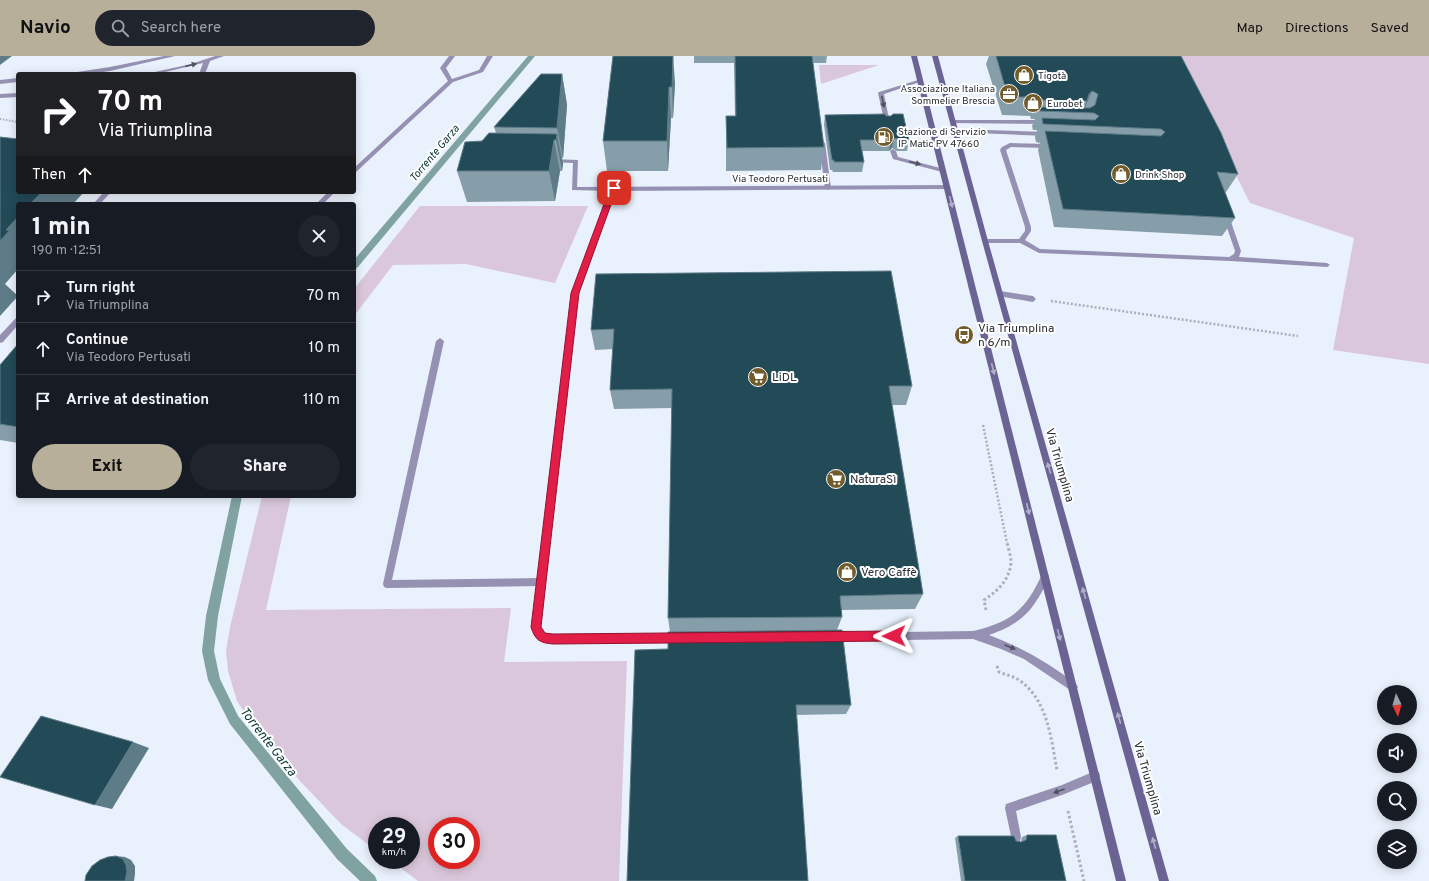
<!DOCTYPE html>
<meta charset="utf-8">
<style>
body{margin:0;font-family:Overpass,sans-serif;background:#20242c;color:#f1f3f6;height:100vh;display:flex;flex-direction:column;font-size:15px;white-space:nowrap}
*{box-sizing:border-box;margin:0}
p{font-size:13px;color:#9ea1a6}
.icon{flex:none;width:22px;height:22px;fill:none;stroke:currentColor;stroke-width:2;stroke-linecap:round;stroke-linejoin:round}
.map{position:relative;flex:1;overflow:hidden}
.drawer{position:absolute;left:16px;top:146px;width:340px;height:296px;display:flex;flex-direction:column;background:#171b24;border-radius:4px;box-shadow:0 2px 10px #0003}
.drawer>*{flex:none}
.hud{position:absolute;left:16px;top:16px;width:340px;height:122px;border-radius:4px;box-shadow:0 2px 10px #0003;background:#202124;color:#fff;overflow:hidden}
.needle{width:26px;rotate:175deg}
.buttons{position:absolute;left:1377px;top:629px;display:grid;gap:8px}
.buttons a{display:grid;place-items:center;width:40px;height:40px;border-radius:50%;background:#171b24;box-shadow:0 2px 10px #0003;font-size:20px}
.speed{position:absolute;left:368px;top:761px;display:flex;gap:8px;font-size:20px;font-weight:700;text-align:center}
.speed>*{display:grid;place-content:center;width:52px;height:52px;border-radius:50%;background:#171b24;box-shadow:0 2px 10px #0003;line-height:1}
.speed small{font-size:10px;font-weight:400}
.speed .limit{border:6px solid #d22;background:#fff;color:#111}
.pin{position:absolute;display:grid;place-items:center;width:34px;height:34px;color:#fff;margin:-17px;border-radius:8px;box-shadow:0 2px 6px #0006}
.me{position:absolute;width:44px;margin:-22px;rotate:269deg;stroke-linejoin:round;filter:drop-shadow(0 0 3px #0008)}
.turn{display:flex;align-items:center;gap:14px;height:84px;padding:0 16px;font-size:18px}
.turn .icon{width:52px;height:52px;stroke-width:2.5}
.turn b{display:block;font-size:28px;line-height:34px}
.then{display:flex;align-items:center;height:38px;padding:0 16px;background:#0003;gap:8px;font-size:15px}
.round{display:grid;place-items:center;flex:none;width:42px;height:42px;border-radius:21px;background:#20242c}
.summary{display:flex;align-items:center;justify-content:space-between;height:68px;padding:0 16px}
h1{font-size:24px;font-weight:800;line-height:30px}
.action{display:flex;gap:8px;margin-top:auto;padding:8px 16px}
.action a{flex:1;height:46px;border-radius:24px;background:#b8af9b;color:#111;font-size:16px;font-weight:800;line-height:46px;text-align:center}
.action a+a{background:#20242c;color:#f1f3f6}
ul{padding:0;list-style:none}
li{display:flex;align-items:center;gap:12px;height:52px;padding:0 16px;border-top:1px solid #363941}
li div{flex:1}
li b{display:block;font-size:15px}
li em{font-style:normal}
header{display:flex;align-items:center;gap:24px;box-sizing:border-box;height:56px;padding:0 20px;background:#b8af9b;color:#111}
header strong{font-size:19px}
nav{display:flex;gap:22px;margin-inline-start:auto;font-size:14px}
.search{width:280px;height:36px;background:#20242c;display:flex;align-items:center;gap:10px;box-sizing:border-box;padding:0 14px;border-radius:22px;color:#9ea1a6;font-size:15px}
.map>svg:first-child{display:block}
</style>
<header>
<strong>Navio</strong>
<div class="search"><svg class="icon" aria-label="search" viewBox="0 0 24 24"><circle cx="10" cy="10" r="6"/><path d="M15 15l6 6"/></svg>Search here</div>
<nav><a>Map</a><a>Directions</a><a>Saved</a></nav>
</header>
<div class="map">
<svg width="1429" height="825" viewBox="0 0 1429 825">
<rect width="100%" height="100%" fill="#e9f1fc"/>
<g fill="#dbc7db" fill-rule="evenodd">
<path d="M1176,0H1429V308L1333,294L1354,182L1250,147Z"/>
<path d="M819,9H879L821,28Z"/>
<path d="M420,150H588L555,227L466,208L393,209L354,260V233Z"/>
<path d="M262,440H291L266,554L511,552L504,606L627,605L619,825H418L390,804H411V770H377V795L341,768L300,725L252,668L237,645L228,615L226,595L230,571ZM437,770H471V804H437Z"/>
</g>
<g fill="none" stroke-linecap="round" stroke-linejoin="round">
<g fill="#80a2a0" fill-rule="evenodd">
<path d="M528,0H535L357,212L354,213V204Z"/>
<path d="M232,440H242L218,560L214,595L220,623L238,660L347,793L375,820L377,825H360L337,803L230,668L208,624L202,595L206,560Z"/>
</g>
<path stroke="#aab0b9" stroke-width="2" stroke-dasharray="1.5 1.5" stroke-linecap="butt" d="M0,63L18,66"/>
<g stroke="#aab0b9" stroke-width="2.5" stroke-dasharray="2 2" stroke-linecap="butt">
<path d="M1051,245L1298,280"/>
<path d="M983,369L1007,487"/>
</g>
<g stroke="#aab0b9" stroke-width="3" stroke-dasharray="2.5 2.5" stroke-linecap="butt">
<path d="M986,554L984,544C998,535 1010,523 1011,506C1011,500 1008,492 1007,486"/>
<path d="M997,610L999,616C1006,619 1013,620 1019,624C1048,644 1051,683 1057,714"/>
<path d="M1068,755L1084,825"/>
</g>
<g fill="#9691b3" fill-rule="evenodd">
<path d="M164,0H175L110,15L88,18H74L77,16L110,11Z"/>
<path d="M215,0H224L210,5L205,18H199L203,7L157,18H146L191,8Z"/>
<path d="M449,0H455L446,12L452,23L479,14L487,0H493L483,16L453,26L356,116L354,117V112L448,25L440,12Z"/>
<path d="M18,22V26L0,28V24Z"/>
<path d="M918,24L923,25L884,38L890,68L889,69H885L878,37L879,36Z"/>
<path d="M18,37V41L0,42V38Z"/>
<path d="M952,64H1044L1047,66L1044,68L950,67V65Z"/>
<path d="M955,73L1046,76L1049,78L1046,80L953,76L952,75Z"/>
<path d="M822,85L825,87L831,132L828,134L825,132L819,87Z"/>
<path d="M1010,87L1050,88L1053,90L1050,92L1011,91L1006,94L1031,171V175L1025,184L1040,193L1229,201L1234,198L1235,195L1223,160L1226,158L1229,160L1241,195L1239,201L1327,207L1330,209L1327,211L1230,205L1039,197L1020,187H983V183H1019L1025,175V171L1000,94L1002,91Z"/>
<path d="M893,93L896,95L898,101L944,113L945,114L942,116L893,103L890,95Z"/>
<path d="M104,136H111L100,148H93Z"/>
<path d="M328,136H335L323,148H316Z"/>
<path d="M1000,235L1033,240L1036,243L1033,246L998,240L997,238Z"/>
<path d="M18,261V269L3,286L0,287V279L16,262Z"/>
<path d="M440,282L444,285L392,524L541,522L544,523L545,526L544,529L541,530L387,532L384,531L383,528L436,285Z"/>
<path d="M1095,715L1099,716L1100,720L1099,724L1062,739L1016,755L1021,781L1020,785L1016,786L1012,785L1005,752L1006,748L1062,729Z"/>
</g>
<g fill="#9691b3" fill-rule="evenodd">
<path d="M552,103L578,104L577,131L947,129L950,131L947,133L616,135L578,237L540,571L544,578L553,579H678L681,580L683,583L681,586L678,587L542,586C535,584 534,577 532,571L572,237L610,135L572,134L573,107L550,106V104Z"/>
<path d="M1045,517L1048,518L1049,521C1035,553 1022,568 989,579C1021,591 1049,607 1076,628L1078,631L1076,634L1073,636L1024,603L1001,593L973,583L832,585L829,584L827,581L829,578L832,577L973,575C1011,566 1026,554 1042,518Z"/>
</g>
<g fill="#6b6393" fill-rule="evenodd">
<path d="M911,0H917L1126,825H1116Z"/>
<path d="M932,0H938L988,185L1169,825H1159L982,185Z"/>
</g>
</g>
<g fill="#869eaa">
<path d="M613,0L675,27L673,62H671L668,115H607L603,85Z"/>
<path d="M694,0H827L826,7H813L824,91L821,114L726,115V60H735L734,7H694Z"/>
<path d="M989,0H1181L1238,118L1226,136H1225L1235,162L1222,180L1054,171L1038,94L1040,87L1036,86L1035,81L1037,74H1033L1032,70L1035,63H1031L1030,60L1002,59L986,8Z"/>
<path d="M562,18L567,49L563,102H562L563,108L562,115H560L555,145L467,146L457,115L482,85L496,77L494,71Z"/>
<path d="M825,59L891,60L909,84L907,95H897L892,92L889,95H862L864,106L862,116H833L832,114H830L824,69Z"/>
<path d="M596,218L912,330L906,349H892L923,538L915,553L841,554L842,561L837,574L851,649L846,658L796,659L668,593L670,576L668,562L672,352L614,353L610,334L613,293L595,294L591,274Z"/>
<path d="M18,288V387L0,384V309Z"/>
<path d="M1027,779L1066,825H961L955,782L958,780L1016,785L1021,786V785L1022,781Z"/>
</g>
<g fill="#5e7c88">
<path d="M0,0H12L0,9Z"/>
<path d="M673,0L675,27L673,62L672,31Z"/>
<path d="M562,18L567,49L563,102L557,72Z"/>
<path d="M669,31L671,62L668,115L667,85Z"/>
<path d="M1092,35L1084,54L1082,55L1087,45L1089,38Z"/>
<path d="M557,78L563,108L562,115L556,84Z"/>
<path d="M894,82L892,92L889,95L891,84Z"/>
<path d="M554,84L560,115L555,145L549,115Z"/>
<path d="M42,136H84L73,148H30Z"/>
<path d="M18,161V213L5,228L18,240L0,260V185L6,174Z"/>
<path d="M133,686L149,692L112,753L95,749Z"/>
<path d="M116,800L125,801L131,804L135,810V818L134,825H125Z"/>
</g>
<g fill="#224a57" stroke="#5e7c88">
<path d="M613,0H673L672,31H669L667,85H603Z"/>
<path d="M735,0H812L824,91L727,92L726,60H736Z"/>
<path d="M996,0H1181L1221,77L1238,118L1217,116L1235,162L1063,153L1045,75L1161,80L1165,76L1161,73L1043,68L1042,62L1095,64L1099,60L1094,57L1040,55L1039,51L1090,52L1095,49L1098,38L1092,35L1089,38L1087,45L1038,44L1037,41H1008Z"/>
<path d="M541,18H562L557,72L494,71Z"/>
<path d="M885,58L886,60H891L893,58H903L909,84H900L894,82L891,84H860L864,106H834V104H832L825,59Z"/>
<path d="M489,77L557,78L556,84H554L549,115H457L465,86L482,85Z"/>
<path d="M0,81L18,83V136H42L30,148H18V161L6,174H10L0,185Z"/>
<path d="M891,215L912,330H889L923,538L840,540L842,561L668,562L672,333L610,334L614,273L591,274L596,218Z"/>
<path d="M18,288V371L0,368V309Z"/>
<path d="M842,574L851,649H796L808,825H627L635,594L668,593V576Z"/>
<path d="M41,660L133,686L95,749L0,721Z"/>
<path d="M1027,779H1056L1066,825H965L958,780H1014L1016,785L1021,786L1026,784Z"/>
<path d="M116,800L123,803L126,809L127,816L125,825H85L86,819L92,810L100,804L108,801Z"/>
</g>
<defs><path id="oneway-solid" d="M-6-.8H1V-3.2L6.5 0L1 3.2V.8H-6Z"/></defs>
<g fill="#505160">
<use href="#oneway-solid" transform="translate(191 9) rotate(-14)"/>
<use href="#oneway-solid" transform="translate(883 46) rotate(78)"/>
<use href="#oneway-solid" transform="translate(915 107) rotate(14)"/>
<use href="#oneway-solid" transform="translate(1010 591) rotate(23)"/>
<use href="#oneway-solid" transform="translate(1059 735) rotate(160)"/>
</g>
<g fill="#b4b0c8">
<use href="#oneway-solid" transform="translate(951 146) rotate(76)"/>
<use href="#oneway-solid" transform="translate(993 313) rotate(76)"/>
<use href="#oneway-solid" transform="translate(1049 412) rotate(-106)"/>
<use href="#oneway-solid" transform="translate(1028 453) rotate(76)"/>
<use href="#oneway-solid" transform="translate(1084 537) rotate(-106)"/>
<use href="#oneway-solid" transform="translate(1059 579) rotate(76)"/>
<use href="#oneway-solid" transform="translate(1119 662) rotate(-106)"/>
<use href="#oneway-solid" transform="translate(1154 787) rotate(-106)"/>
</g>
<path fill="#e11d48" stroke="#92132f" d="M614,130L617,132L579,237L546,526L541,571L545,577L553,578L894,575L898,577L899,580L898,583L894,585L553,588C540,587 535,584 531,571L571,237L610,132Z"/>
<defs>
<g id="shop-disc" transform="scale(1)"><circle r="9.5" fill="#735c2c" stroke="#fefefe"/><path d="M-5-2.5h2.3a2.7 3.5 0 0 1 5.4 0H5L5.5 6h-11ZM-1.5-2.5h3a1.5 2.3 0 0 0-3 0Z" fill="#fff"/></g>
<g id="office-disc" transform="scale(1)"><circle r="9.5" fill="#735c2c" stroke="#fefefe"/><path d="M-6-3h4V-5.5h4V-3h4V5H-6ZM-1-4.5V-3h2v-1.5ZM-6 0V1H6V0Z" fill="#fff"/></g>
<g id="fuel-disc" transform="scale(1)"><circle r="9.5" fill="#735c2c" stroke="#fefefe"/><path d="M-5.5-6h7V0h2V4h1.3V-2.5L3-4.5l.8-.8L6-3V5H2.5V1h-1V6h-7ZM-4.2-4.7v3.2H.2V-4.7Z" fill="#fff"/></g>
<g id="bus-disc" transform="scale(1)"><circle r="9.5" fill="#735c2c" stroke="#fefefe"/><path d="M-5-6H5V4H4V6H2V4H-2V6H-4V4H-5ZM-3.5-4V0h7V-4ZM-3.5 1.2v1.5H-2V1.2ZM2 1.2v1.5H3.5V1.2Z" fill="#fff"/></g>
<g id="supermarket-disc" transform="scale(1)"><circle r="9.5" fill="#735c2c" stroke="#fefefe"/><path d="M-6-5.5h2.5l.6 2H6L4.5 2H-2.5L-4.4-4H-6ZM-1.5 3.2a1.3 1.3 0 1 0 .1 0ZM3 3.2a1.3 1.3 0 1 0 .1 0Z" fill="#fff"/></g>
</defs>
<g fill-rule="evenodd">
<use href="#shop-disc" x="1024" y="19"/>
<use href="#office-disc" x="1009" y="38"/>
<use href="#shop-disc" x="1033" y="47"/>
<use href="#fuel-disc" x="884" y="81"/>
<use href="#shop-disc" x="1121" y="118"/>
<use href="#bus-disc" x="964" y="279"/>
<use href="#supermarket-disc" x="758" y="321"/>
<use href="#supermarket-disc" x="836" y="423"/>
<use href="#shop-disc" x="847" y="516"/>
</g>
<g text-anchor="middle" stroke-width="4" stroke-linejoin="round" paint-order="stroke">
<g font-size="10" fill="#2a2e33" stroke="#fefefe" text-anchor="start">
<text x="1038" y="23">Tigotà</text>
<text x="995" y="36" text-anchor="end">Associazione Italiana<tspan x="995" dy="12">Sommelier Brescia</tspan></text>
<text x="1047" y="51">Eurobet</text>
<text x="898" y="79">Stazione di Servizio<tspan x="898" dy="12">IP Matic PV 47660</tspan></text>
<text x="1135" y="122">Drink Shop</text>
</g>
<g font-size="10" fill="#2a2e33" stroke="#fefefe">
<text x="780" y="126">Via Teodoro Pertusati</text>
</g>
<g font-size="11" font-style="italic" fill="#083633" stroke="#fefefe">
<text transform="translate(434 97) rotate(-50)" y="4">Torrente Garza</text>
</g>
<g font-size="12" fill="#2a2e33" stroke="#fefefe" text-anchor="start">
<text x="978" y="276">Via Triumplina<tspan x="978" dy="14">n 6/m</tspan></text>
<text x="772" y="325">LiDL</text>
<text x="850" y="427">NaturaSì</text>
<text x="861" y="520">Vero Caffè</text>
</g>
<g font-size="12" fill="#2a2e33" stroke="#fefefe">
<text transform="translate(1060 409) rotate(74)" y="4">Via Triumplina</text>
<text transform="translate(1148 722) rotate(74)" y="4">Via Triumplina</text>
</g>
<g font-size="13" font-style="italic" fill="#083633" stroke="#fefefe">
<text transform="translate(269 685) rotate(52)" y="5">Torrente Garza</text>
</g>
</g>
</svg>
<div class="buttons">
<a><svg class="needle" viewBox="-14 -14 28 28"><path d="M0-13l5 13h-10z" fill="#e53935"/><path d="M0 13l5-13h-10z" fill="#9ea1a6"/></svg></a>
<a><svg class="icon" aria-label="sound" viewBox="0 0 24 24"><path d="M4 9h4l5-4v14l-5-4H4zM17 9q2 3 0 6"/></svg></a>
<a><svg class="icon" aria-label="search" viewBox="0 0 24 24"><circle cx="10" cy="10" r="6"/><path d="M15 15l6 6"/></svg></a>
<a><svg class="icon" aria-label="layers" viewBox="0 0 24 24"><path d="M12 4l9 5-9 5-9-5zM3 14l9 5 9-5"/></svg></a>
</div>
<div class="speed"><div>29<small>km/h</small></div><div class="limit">30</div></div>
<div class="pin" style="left:614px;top:132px;background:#d93025"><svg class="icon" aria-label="arrive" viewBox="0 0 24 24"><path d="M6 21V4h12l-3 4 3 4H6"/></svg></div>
<svg class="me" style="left:894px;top:580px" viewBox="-20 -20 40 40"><path d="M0-17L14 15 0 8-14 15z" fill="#e11d48" stroke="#fff" stroke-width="4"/></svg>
<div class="hud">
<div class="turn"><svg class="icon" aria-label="right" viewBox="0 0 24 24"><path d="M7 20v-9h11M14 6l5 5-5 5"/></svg><div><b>70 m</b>Via Triumplina</div></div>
<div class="then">Then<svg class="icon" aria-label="ahead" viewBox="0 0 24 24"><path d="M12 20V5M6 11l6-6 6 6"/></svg></div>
</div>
<section class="drawer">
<div class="summary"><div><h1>1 min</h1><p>190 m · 12:51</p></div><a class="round"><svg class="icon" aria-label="close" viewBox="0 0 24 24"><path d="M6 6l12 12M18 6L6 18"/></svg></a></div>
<ul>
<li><svg class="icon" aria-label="right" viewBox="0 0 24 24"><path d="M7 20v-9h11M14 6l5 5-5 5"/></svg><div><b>Turn right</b><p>Via Triumplina</p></div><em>70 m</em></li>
<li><svg class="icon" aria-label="ahead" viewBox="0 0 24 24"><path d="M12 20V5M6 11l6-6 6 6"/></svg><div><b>Continue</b><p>Via Teodoro Pertusati</p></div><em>10 m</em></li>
<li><svg class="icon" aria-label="arrive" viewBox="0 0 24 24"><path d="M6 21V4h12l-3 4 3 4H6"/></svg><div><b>Arrive at destination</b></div><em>110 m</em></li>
</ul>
<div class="action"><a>Exit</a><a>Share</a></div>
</section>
</div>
